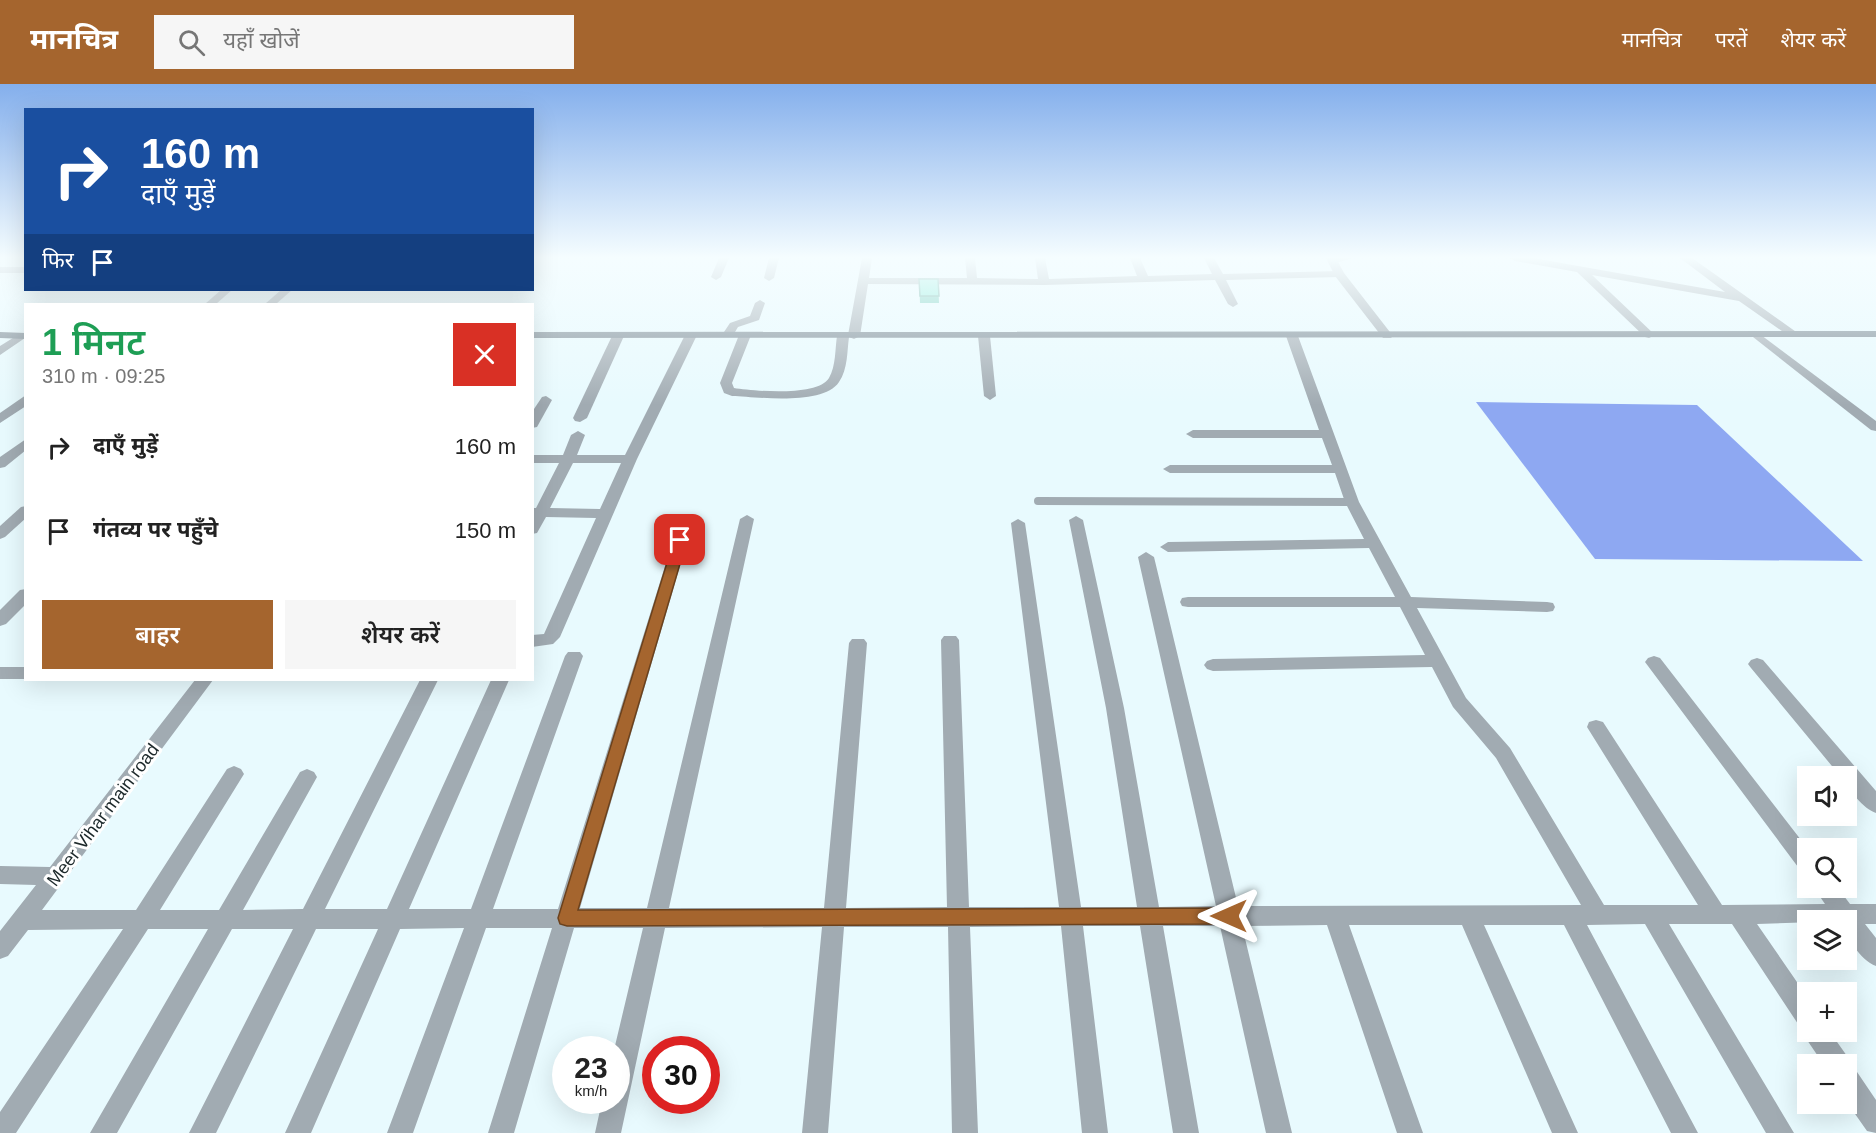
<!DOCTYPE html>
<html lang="hi">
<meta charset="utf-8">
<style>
body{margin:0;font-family:Arial,"Noto Sans Devanagari",sans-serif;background:#f6f6f6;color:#222;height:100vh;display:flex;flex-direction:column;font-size:22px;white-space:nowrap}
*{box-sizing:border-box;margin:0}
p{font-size:20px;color:#767676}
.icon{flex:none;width:33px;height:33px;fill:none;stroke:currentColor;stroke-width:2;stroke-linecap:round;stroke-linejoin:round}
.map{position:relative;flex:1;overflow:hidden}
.details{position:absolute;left:24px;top:219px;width:510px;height:378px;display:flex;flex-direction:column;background:#fff;border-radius:0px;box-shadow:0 6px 24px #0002}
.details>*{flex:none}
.top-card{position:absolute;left:24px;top:24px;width:510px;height:183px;border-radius:0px;box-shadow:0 6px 24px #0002;background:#1a4fa0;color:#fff;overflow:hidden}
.controls{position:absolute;left:1797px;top:682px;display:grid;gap:12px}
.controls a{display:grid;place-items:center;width:60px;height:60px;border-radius:0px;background:#fff;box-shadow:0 6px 24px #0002;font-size:30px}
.speed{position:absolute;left:552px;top:952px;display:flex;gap:12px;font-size:30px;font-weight:700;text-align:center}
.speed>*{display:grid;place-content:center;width:78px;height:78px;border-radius:50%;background:#fff;box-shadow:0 6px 24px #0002;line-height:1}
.speed small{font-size:15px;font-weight:400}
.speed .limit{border:9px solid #d22;background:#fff;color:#111}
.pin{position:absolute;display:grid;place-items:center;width:51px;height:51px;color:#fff;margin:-26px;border-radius:12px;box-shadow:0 3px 9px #0006}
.me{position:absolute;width:66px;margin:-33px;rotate:270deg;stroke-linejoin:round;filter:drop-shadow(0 0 4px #0008)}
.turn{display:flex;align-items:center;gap:21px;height:126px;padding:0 18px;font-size:27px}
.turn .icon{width:78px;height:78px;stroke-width:2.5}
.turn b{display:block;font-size:42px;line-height:51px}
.then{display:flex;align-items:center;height:57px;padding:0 18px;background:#0003;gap:12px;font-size:22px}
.round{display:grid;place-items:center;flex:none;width:63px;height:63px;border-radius:0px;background:#f6f6f6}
.headline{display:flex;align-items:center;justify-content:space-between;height:102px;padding:0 18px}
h1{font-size:36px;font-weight:600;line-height:45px;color:#1e9e55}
.action{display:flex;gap:12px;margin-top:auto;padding:12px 18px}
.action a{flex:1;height:69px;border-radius:0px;background:#a5652e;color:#fff;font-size:24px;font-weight:600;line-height:69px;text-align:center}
.action a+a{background:#f6f6f6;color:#222}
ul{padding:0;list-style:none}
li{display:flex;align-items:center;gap:18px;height:84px;padding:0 18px}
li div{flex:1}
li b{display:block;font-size:22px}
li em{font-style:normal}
header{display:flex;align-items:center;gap:36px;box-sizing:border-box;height:84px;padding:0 30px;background:#a5652e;color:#fff}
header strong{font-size:28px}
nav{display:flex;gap:33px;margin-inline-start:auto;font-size:21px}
.search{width:420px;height:54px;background:#f6f6f6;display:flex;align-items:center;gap:15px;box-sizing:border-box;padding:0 21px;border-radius:0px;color:#767676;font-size:22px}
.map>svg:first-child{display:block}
</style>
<header>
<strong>मानचित्र</strong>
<div class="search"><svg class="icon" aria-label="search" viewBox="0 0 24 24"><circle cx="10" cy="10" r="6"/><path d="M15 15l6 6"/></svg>यहाँ खोजें</div>
<nav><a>मानचित्र</a><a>परतें</a><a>शेयर करें</a></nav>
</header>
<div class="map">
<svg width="1876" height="1049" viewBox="0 0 1876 1049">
<rect width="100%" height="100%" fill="#e8fafe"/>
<path fill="#8ea8f2" d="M1476,318L1697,321L1863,477L1595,475Z"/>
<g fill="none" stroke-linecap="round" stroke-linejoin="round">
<path stroke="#a1abb2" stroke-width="8" d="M1038,417L1352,418"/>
<g fill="#a1abb2" fill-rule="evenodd">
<path d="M719,174H729L721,193L716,196L711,193Z"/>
<path d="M769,174H779L774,194L769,197L764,194Z"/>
<path d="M862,174H872L869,194H967L965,174H975L977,194L1038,195L1035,174H1045L1049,195L1137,192L1130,174H1140L1148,192L1212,190L1204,174H1214L1223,190L1339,187L1344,190L1339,193L1226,196L1238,220L1233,223L1228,220L1215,196L1044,201L868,200L860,252L854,255L849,253C847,267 848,285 839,298C823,322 758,313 732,312L724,309L720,299L739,251L745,248L751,251L732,299L734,304C753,307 818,313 829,294C836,282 835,265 837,252L843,249L848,251Z"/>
<path d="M1331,174H1353L1332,180L1327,177Z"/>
<path d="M1510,174H1533L1725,208L1680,174H1692L1799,250L1793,253L1789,252L1739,217L1592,191L1655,251L1649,254L1645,253L1577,188L1515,177Z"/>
<rect x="0" y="183" width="26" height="6"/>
<path d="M221,206H232L216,220H205Z"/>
<path d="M281,206H292L276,220H265Z"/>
<path d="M760,216L765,219L759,236L738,243L732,253H724L722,251L730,239L750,232L755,219Z"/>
<path d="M691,248L697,251L637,375L560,553L553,560L532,563V551L544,550L596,434L546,433L537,449L532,450V424H536L559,379H532V371H563L571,351L578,347L585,351L577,371H625L685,251ZM573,379H621L600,425L550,424Z"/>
<path d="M1757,248L1876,337V347L1871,346L1753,253L1751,251Z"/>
<path d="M21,249L26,250L25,254L0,271V262Z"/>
<path d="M618,249L624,252L587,334L580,338L575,337L573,334L612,252Z"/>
<path d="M984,249L990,252L996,312L990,316L984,312L978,252Z"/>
<path d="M1292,249L1298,252L1359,418L1411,513L1547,518L1553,519L1555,523L1553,527L1547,528L1417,524L1466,614L1510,664L1604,821H1698L1587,643L1589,638L1596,636L1603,638L1722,821L1825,820L1814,804H1838L1850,820H1876V840H1865L1876,854V882C1860,876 1846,854 1846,837L1757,840L1808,914V948H1830L1847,972L1850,983L1855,985L1876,1016V1049L1867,1047L1846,1017V981H1824L1807,956L1805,945L1800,943L1732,840H1669L1794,1049H1766L1645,840L1587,841L1698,1049H1671L1564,841H1484L1578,1049H1552L1462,841H1349L1423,1049H1397L1327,841L1242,842L1292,1049H1266L1220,842H1163L1199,1049H1173L1140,842H1083L1108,1049H1082L1061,842L970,843L978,1049H952L948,843H844L828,1049H802L822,843L665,844L621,1049H595L602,1017H616V966H614L643,844H574L514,1049H488L552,844H486L413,1049H387L464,844L400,845L311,1049H285L378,845H316L216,1049H189L293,845H232L117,1049H90L208,845H148L16,1049H0V1028L123,845L28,846L8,872L0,875V847L36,801L0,800V782L50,783L195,596H213L42,826H136L227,685L234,682L241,685L244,690L160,826H219L300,688L307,685L314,688L317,693L243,826L303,825L420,596H438L325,825H387L491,596H509L409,825H471L565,572L568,568H580L583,572L493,825H558L680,434L687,430L694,434L580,824H647L740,435L747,431L754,435L669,824H824L849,559L852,555H864L867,559L846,824L947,823L941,556L944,552H956L959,556L969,823H1059L1011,439L1018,435L1025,439L1081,823H1137L1106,624L1069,436L1076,432L1083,436L1124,624L1159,823L1216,822L1138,473L1146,468L1154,473L1238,822L1581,821L1496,674L1453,623L1432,583L1213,587L1207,585L1204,581L1207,577L1213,575L1425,571L1400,523H1188L1182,522L1180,518L1182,514L1188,513H1395L1369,464L1168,468L1160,463L1168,458L1364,455L1345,418L1335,389H1170L1163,385L1170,381H1332L1322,354H1193L1186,350L1193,346H1319L1286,252Z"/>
<path d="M26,311V322L0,339V329Z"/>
<path d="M546,312L552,316L537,343L532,344V328L542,313Z"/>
<path d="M26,355V366L5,383L0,384V373Z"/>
<path d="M26,422V434L5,453L0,455V442L21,423Z"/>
<path d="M26,505V520L6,540L0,542V526L20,506Z"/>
<path d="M1654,572L1660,574L1808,765V790L1801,787L1648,582L1645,578L1648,574Z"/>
<path d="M1757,574L1763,576L1876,707V729C1864,725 1846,705 1846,693H1841L1751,584L1748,580L1751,576Z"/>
<rect x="0" y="583" width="26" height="12"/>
</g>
<path fill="#a1abb2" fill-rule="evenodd" d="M1326,174H1336L1344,189L1393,252L1391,254H1383L1335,192Z"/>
<g fill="#788791" fill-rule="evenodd">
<path d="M1876,247V253L532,254V248Z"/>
<path d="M0,248L26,249V255L0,254Z"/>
</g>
</g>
<path fill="#65c8b5" d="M919,195H938L939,219H920Z"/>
<path fill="#76e9d2" stroke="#53a393" stroke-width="1.5" d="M919,195H938L939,212H920Z"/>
<linearGradient id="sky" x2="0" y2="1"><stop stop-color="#84afec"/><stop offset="0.54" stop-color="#f5fdff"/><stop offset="1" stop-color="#f5fdff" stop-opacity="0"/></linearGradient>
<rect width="1876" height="321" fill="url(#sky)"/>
<path fill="#a5652e" stroke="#6b421e" stroke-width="1.5" d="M680,452L687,456L578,826L1229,824L1236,827L1238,832L1236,838L1229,840L567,842L560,840L558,834L674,456Z"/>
<g text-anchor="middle" stroke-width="6" stroke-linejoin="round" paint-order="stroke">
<g font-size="18" fill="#1c282a" stroke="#fff">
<text transform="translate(103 731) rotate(-53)" y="6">Meer Vihar main road</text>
</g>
</g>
</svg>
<div class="controls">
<a><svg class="icon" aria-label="sound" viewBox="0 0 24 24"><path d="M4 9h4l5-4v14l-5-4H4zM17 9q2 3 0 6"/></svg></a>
<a><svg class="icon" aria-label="search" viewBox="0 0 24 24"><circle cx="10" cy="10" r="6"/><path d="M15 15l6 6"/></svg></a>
<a><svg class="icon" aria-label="layers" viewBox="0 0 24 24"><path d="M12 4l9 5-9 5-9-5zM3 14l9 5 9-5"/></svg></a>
<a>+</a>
<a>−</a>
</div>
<div class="speed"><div>23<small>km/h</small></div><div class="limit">30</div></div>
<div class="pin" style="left:680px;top:456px;background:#d93025"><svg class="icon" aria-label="arrive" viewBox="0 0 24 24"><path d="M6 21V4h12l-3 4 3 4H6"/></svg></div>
<svg class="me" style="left:1229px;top:832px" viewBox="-20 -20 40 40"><path d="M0-17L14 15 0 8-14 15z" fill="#a5652e" stroke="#fff" stroke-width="4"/></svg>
<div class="top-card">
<div class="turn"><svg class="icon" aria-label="right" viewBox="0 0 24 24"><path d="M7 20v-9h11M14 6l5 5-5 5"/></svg><div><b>160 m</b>दाएँ मुड़ें</div></div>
<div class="then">फिर<svg class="icon" aria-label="arrive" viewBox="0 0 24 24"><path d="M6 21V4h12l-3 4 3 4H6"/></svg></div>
</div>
<section class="details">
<div class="headline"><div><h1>1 मिनट</h1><p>310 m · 09:25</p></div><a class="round" style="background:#d93025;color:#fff"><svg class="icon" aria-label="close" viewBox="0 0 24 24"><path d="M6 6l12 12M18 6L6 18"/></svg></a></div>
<ul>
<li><svg class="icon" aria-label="right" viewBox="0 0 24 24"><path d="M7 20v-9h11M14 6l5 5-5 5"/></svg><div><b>दाएँ मुड़ें</b></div><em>160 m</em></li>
<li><svg class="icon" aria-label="arrive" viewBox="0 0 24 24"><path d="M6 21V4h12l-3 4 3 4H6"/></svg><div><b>गंतव्य पर पहुँचे</b></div><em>150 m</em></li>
</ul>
<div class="action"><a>बाहर</a><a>शेयर करें</a></div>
</section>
</div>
